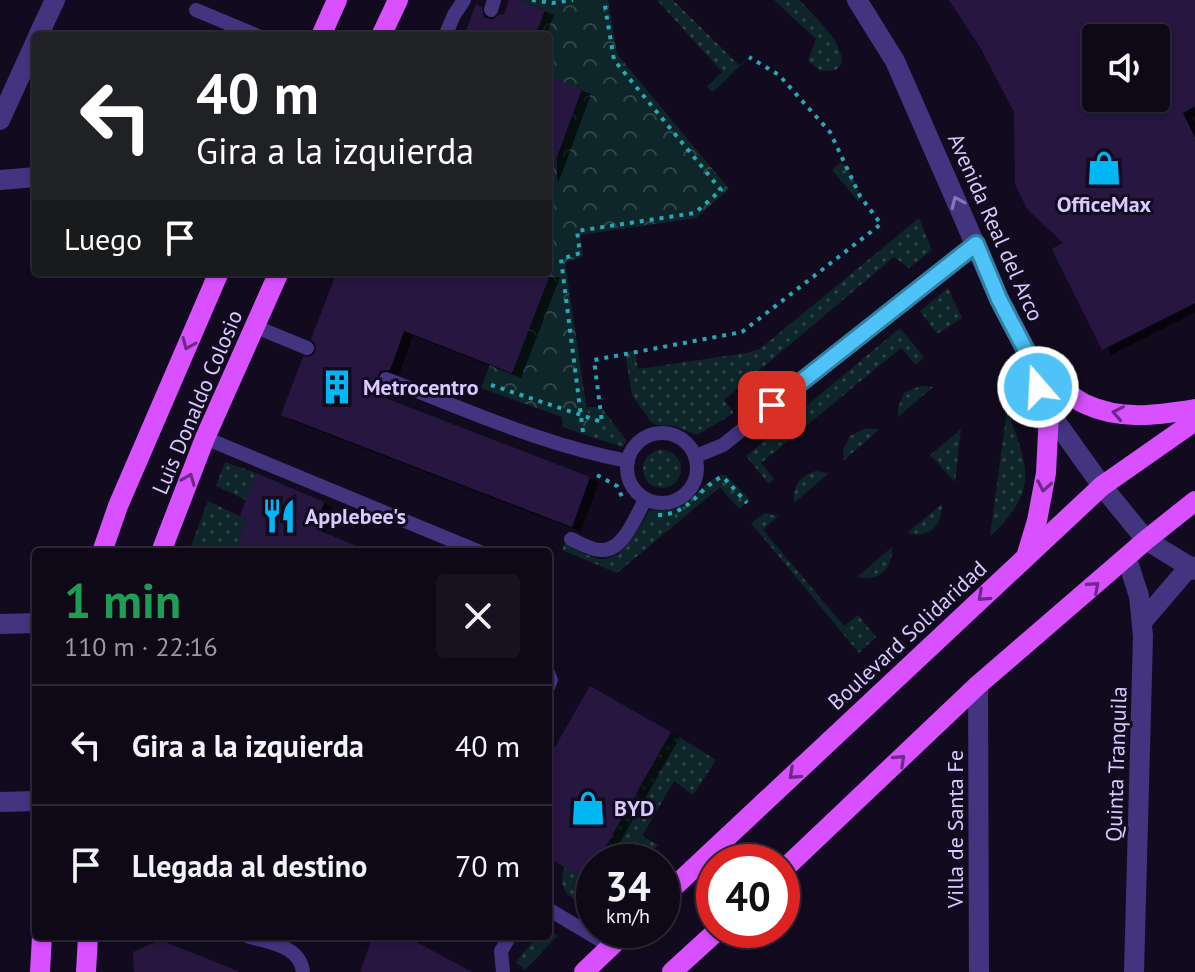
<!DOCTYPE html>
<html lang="es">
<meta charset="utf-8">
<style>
body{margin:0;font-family:"PT Sans",sans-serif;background:#171120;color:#f1f3f6;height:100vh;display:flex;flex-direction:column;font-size:30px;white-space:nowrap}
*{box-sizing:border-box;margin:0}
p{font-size:26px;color:#9b9aa1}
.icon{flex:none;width:44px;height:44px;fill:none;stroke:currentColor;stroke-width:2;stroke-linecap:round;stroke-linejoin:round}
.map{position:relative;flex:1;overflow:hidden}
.drawer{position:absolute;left:32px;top:548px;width:520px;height:392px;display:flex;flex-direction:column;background:#0e0817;border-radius:8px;box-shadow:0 2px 6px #0004,0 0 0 2px #2e2936}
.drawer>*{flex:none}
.banner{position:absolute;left:32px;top:32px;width:520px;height:244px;border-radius:8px;box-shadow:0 2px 6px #0004,0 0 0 2px #2e2936;background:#202124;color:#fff;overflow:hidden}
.controls{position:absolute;left:1082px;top:24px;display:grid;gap:16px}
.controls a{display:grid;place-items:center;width:88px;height:88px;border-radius:8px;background:#0e0817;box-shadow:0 2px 6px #0004,0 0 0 2px #2e2936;font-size:40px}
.speed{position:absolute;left:576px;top:844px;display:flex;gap:16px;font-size:40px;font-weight:700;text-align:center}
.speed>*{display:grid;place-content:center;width:104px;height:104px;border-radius:50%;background:#0e0817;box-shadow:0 2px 6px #0004,0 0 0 2px #2e2936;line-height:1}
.speed small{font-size:20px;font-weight:400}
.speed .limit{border:12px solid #d22;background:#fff;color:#111}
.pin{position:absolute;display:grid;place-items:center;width:68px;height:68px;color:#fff;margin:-34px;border-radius:16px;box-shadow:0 4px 12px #0006}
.me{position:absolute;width:88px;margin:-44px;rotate:341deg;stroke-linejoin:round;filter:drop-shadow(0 0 6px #0008)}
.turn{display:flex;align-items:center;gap:28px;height:168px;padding:0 32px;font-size:36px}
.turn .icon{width:104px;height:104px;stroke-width:2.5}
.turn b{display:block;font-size:56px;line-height:68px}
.then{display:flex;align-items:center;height:76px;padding:0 32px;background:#0003;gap:16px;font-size:30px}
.round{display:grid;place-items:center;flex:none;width:84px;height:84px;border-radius:8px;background:#171120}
.head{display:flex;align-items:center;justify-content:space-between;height:136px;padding:0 32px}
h1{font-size:48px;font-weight:700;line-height:60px;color:#1e9e55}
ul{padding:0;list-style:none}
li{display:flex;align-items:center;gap:24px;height:120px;padding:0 32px;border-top:2px solid #2e2936}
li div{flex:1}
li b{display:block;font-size:30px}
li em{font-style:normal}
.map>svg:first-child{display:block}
</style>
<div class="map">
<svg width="1195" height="972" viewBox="0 0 1195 972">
<defs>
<pattern id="grass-dots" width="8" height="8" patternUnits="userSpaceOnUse" patternTransform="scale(2)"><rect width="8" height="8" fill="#0e2629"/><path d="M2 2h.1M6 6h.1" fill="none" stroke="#304449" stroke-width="1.8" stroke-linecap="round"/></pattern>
<pattern id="park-crowns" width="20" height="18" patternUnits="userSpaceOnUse" patternTransform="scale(2)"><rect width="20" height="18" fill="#0e2629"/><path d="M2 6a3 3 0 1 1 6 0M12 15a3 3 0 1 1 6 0" fill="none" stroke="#304449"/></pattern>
<filter id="shadow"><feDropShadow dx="9" dy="5" stdDeviation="0" flood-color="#0009"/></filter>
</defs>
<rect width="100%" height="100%" fill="#120b1f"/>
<g fill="url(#grass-dots)">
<path d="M657,0H673L739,65L749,57L713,92L707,87L722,72Z"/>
<path d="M774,0H799L803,4C817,20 842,40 842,63L836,70L821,71L808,61L816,39Z"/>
<path d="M840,163L847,166L860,196L859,202L832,170Z"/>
<path d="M919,218L932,250L909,268L894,257L724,400L734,413L697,435L675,426L657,425L651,422L632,395L625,352L635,351L638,369L747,353L760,349Z"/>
<path d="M948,288L962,318L937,334L920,311Z"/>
<path d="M900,328L924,357L916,365L901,348L761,463L774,479L769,484L746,456Z"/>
<path d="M920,386L933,387L898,417V408L904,393Z"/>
<path d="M587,407H600L604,411L626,440L623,447L591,437Z"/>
<path d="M1007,410C1028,467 1040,490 990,536Z"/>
<path d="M866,428L879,430L844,460L843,450L850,436Z"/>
<path d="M961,429L955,482L930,455Z"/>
<circle cx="662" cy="469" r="19"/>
<path d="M225,462L256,473L246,500L216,486Z"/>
<path d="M816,471L829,473L794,503C793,486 799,476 816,471Z"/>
<path d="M721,475H726L750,500L739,509L720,487L617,573L562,550L565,543C575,548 589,558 601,559C625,560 639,526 650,510C697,514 688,490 721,475Z"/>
<path d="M208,501L246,519L234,552H189Z"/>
<path d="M942,504C942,526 929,539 907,533Z"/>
<path d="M765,513L778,516L763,530L844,626L858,615L876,637L859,653L751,523Z"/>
<path d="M892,547C893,568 879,583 857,577Z"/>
<path d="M671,732L716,760L693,795L674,781L642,836L658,845L641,862H597Z"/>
<path d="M565,867L586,880L594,867V904C572,905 555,888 565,867Z"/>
<path d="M548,930L557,936L525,970L516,962L537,936H548Z"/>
</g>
<path fill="url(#park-crowns)" d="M520,0H608L617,54L729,189L696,218L580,235L583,256L565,263L591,437L563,427L562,417L481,388L490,364L512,372L550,273L548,168L553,169L582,90L548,77V36H535L545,10Z"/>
<g fill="#261741" fill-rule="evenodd" filter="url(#shadow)">
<path d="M509,0H520L545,10L535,36H464L476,4L482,7L484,17L493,20L500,14L504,15Z"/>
<path d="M949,0H1195V106L1183,113L1195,138V303L1102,350L1052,249L1063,243L1027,209L1015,184L1014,112L981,49ZM1096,38H1156V98H1096Z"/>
<path d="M548,77L582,89L550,176H548Z"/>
<path d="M337,272H551L512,373L404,331L390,370L380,371L376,380L383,388L380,396L590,477L572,527L281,415L303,357L312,356L316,351L315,343L311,339Z"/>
<path d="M256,473L324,502L316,529L370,552H234L246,519L240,516Z"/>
<path d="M590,686L671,732L597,862H594L586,880L548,857V759Z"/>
<path d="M373,936H405L472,972H360Z"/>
<path d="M160,940L238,971V972H134L133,952Z"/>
</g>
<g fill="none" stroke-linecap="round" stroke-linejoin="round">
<g stroke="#28a8b5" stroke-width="4" stroke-dasharray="4 6" stroke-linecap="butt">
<path d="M532,0L552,3L573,0"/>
<path d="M491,385L602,422L594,360L742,332L881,224L860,196L830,132L779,75L749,57"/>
<path d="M583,432L561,259L580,253L577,231L695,213L721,190L614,60L604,0"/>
<path d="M597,475L617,486L624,501"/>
<path d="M658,515C689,515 697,490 721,477L725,479L747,503"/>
</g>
<g stroke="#433480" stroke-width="14">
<path d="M196,10L258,36"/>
<path d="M491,10L494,0"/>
<path d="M445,36L454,15L464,0"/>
<path d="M256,327L307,348"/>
<path d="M386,379C465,409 545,446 628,461"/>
<circle cx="662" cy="468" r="35"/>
<path d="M205,438L480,552"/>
<path d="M696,456L723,445L976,244"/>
<path d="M571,539C580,543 591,550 601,550C623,552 636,516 645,500"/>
<path d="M548,673L551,680L548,687"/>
<path d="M548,909L610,946"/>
<path d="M247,936C269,943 300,945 303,972"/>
<path d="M503,972L501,951L510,936"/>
</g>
<g stroke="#433480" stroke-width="20">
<path d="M38,36L55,0"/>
<path d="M0,120L36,41"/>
<path d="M0,180L36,177"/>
<path d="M1127,559L1139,596L1143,636L1134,972"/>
<path d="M1142,622L1190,566"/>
<path d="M0,624L36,623"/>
<path d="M978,685L979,972"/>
<path d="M0,802L36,801"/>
</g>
<path stroke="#433480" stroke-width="20" d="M857,0L895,61L999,299L1032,362L1038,387L1049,412L1102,486L1146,540L1195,570"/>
<g stroke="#d850ff" stroke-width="20">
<path d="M321,36L337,0"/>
<path d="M381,36L398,0"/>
<path d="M1032,362C1048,375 1066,395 1085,404C1121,421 1158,415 1195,409"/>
<path d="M102,552L118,506L219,272"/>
<path d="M161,552L205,438L279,272"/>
<path d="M1027,554L1037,521L1046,473L1049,412"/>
<path d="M782,871L978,685L1146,540L1195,501"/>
<path d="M662,898L1102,486L1195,421"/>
<path d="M40,972L42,936"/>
<path d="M86,972L88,936"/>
<path d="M584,972L628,930"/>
<path d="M672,972L718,930"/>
</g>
</g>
<defs><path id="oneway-chevron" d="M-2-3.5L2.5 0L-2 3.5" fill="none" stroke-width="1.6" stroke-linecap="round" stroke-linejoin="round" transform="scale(2)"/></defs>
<use stroke="#8677b9" href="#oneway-chevron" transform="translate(957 202) rotate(-114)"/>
<g stroke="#6b2a84">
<use href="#oneway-chevron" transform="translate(188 344) rotate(113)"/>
<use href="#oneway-chevron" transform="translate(1118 413) rotate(-169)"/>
<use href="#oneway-chevron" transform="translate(189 479) rotate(-68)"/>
<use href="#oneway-chevron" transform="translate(1044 486) rotate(100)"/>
<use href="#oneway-chevron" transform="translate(1094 587) rotate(-41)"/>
<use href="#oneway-chevron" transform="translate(983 596) rotate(137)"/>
<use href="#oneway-chevron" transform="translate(900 760) rotate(-43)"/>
<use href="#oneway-chevron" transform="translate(794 774) rotate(137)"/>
</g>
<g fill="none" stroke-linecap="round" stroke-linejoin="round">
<g stroke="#337fa1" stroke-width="20">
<path id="route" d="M772,405L976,244L999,299L1032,362L1038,387"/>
</g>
<use href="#route" stroke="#4fc3f7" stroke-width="14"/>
</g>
<defs>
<g id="shop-bare" transform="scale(2.76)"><path d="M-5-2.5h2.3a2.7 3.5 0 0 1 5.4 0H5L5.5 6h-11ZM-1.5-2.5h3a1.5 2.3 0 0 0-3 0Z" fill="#00b7f4" stroke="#120b1f" stroke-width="2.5" paint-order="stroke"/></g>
<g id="building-bare" transform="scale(2.76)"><path d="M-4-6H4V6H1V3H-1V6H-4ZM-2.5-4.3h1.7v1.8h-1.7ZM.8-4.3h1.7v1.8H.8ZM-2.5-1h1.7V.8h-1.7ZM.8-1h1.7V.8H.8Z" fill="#00b7f4" stroke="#120b1f" stroke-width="2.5" paint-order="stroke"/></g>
<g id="restaurant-bare" transform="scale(2.76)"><path d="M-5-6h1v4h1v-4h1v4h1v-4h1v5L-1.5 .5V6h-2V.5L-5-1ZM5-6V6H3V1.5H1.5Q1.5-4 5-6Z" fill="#00b7f4" stroke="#120b1f" stroke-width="2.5" paint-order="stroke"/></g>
</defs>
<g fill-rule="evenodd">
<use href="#shop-bare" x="1104" y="168"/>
<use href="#building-bare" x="337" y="387"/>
<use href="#restaurant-bare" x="279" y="516"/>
<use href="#shop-bare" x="588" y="808"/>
</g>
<g text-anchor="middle" stroke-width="6" stroke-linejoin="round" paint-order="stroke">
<g font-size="22" font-weight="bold" fill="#d8c9ff" stroke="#120b1f" text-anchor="start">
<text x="1104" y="212" text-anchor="middle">OfficeMax</text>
<text x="363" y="395">Metrocentro</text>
<text x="305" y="524">Applebee's</text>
<text x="614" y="816">BYD</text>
</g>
<g font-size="22" fill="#d8c9ff" stroke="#120b1f">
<text transform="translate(996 227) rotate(66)" y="8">Avenida Real del Arco</text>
<text transform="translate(197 402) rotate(-67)" y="8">Luis Donaldo Colosio</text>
<text transform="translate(907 635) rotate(-43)" y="8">Boulevard Solidaridad</text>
<text transform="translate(1116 764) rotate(-88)" y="8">Quinta Tranquila</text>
<text transform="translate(955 829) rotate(-90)" y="8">Villa de Santa Fe</text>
</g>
</g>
</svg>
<div class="controls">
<a><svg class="icon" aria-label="sound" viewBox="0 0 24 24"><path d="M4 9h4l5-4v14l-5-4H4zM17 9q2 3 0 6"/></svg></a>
</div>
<div class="speed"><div>34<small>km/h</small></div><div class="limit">40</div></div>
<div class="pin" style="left:772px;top:405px;background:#d93025"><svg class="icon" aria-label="arrive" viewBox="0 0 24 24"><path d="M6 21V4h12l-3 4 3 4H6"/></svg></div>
<svg class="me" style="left:1038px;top:387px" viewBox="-20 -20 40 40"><circle r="17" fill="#4fc3f7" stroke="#fff" stroke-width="3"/><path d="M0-11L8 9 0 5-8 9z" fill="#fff"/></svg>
<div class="banner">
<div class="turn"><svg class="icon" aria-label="left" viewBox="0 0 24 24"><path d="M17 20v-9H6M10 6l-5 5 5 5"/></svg><div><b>40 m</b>Gira a la izquierda</div></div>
<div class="then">Luego<svg class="icon" aria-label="arrive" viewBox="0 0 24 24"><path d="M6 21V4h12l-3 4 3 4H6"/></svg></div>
</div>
<section class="drawer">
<div class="head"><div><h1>1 min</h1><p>110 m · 22:16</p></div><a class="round"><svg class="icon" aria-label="close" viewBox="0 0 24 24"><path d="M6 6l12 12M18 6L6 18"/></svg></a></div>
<ul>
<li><svg class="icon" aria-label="left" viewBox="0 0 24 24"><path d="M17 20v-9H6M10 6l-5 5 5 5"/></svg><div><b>Gira a la izquierda</b></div><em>40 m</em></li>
<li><svg class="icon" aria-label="arrive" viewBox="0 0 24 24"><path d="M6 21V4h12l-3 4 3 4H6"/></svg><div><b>Llegada al destino</b></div><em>70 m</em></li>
</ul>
</section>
</div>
